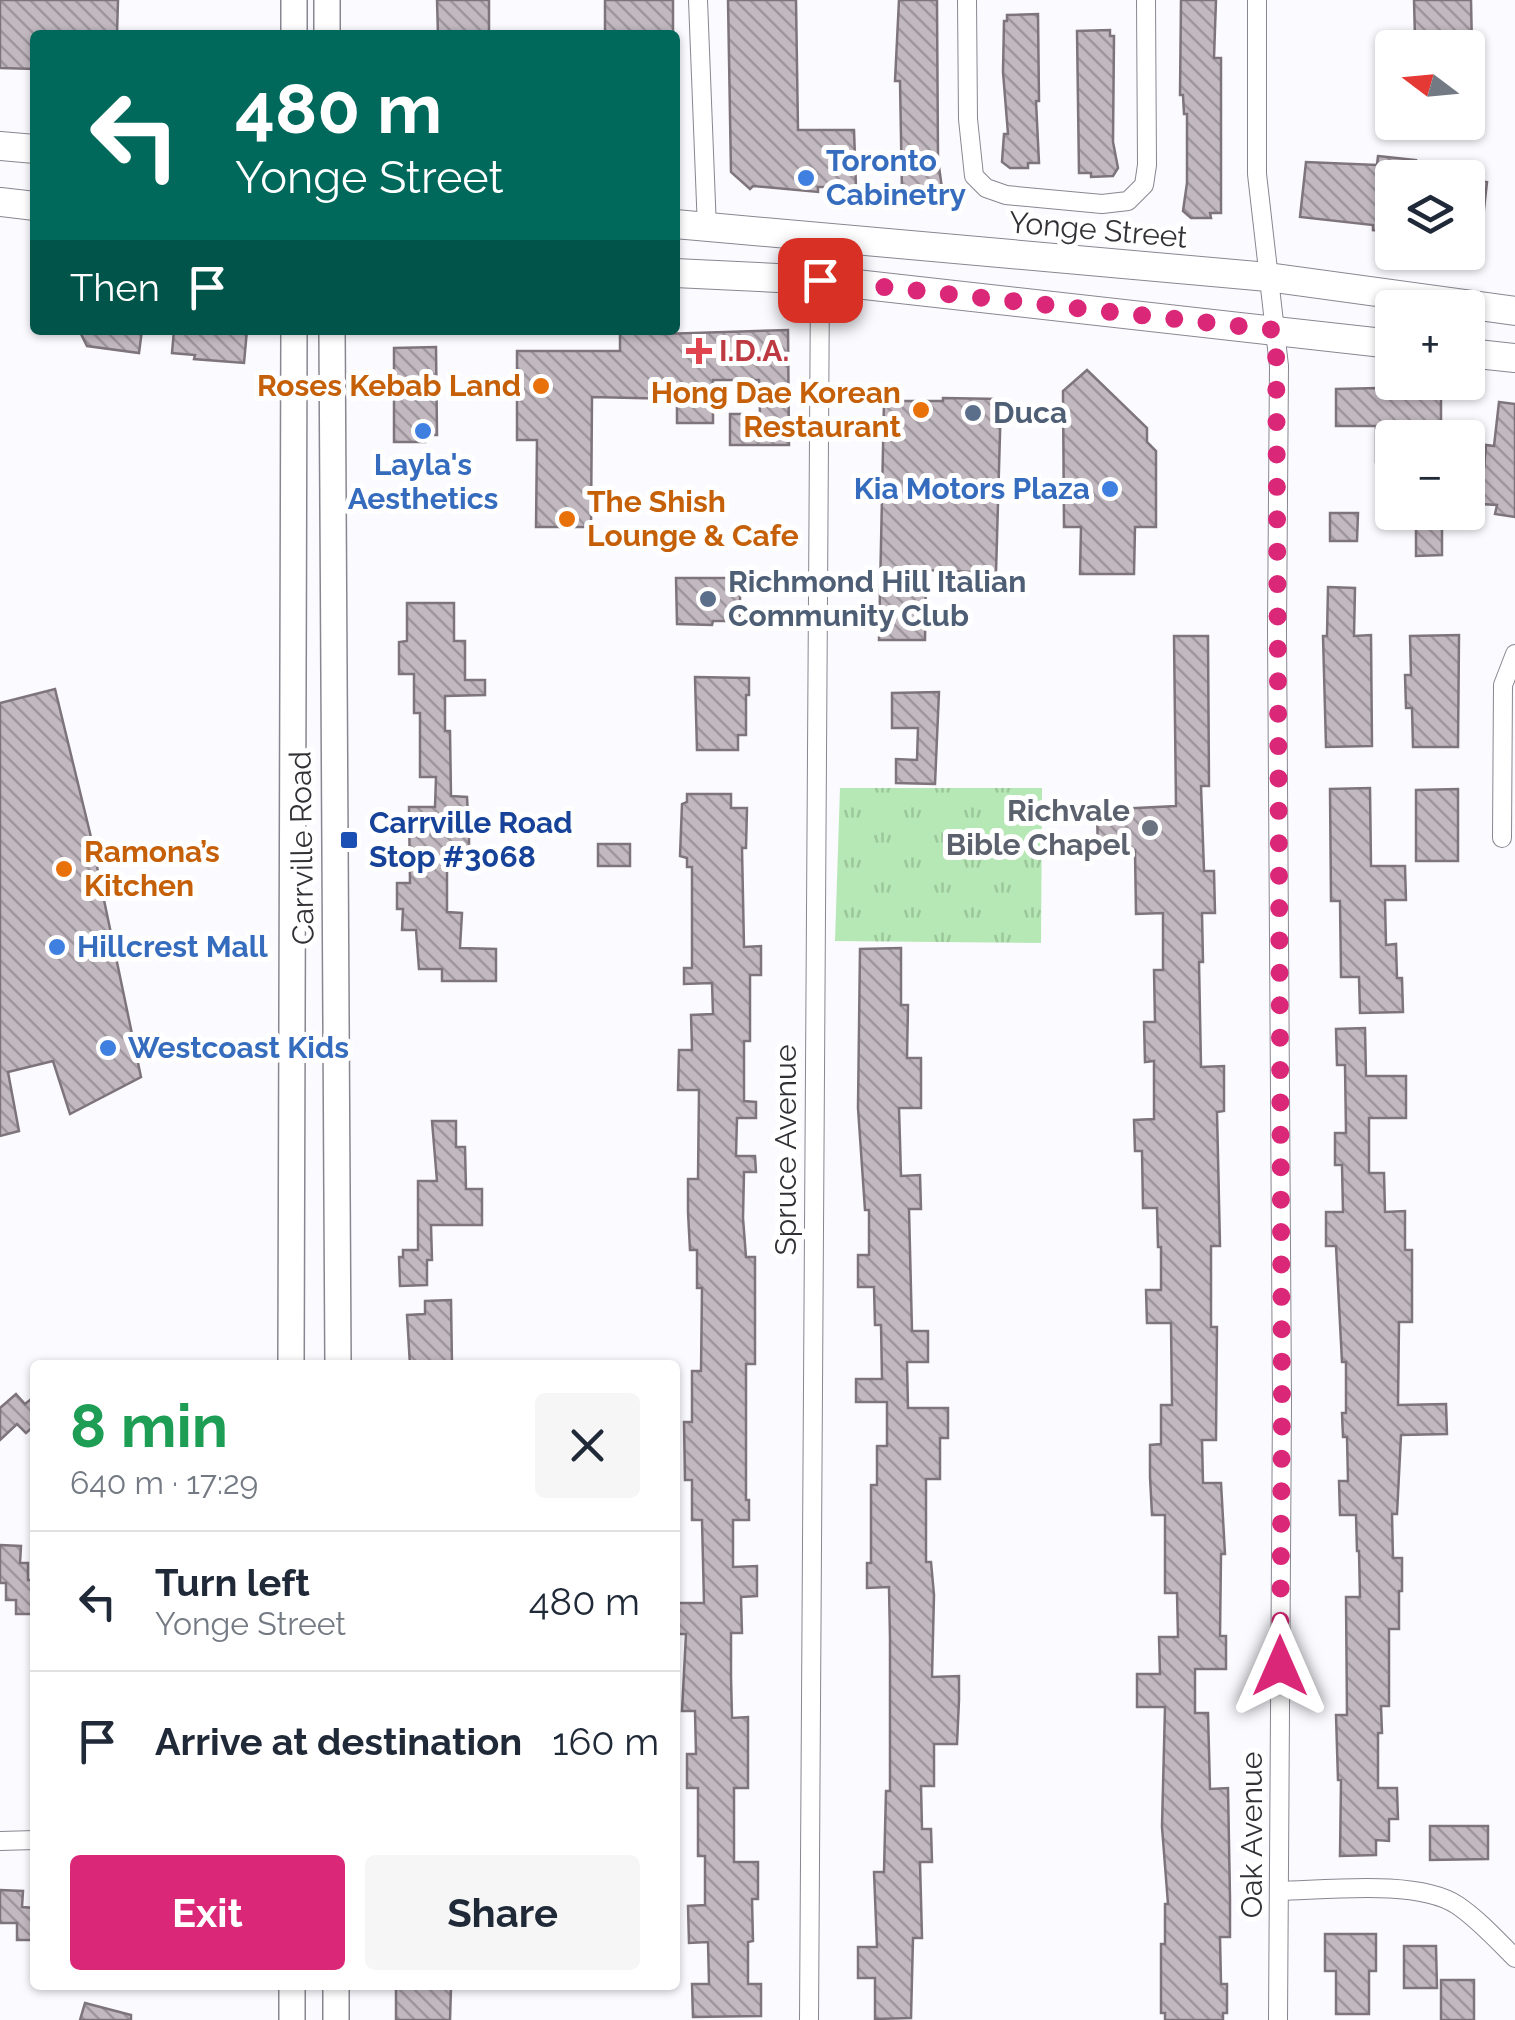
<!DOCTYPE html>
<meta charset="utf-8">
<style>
body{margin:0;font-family:Raleway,sans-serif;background:#f6f6f7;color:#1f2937;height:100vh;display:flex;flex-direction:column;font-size:38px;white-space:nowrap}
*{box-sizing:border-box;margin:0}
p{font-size:32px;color:#747a83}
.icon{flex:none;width:55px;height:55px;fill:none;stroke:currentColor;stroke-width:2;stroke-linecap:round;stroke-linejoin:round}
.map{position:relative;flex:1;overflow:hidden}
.sheet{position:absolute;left:30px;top:1360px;width:650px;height:630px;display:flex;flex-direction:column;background:#fff;border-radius:10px;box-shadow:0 2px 8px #0004}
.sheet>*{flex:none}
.top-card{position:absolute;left:30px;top:30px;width:650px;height:305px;border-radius:10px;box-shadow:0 2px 8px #0004;background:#00695c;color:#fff;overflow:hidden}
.needle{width:65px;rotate:286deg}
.buttons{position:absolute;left:1375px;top:30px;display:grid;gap:20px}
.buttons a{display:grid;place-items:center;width:110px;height:110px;border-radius:10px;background:#fff;box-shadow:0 2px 8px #0004;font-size:50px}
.pin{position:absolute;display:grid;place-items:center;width:85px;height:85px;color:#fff;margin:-42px;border-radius:20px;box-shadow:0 5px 15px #0006}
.me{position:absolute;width:110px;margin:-55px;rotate:0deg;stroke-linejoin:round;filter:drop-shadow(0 0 8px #0008)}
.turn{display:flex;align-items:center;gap:35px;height:210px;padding:0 40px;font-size:45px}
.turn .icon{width:130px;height:130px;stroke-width:2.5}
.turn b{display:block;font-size:70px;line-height:85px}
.then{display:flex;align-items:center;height:95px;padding:0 40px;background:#0003;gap:20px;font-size:38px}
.round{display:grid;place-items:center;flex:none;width:105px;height:105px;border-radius:10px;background:#f6f6f7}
.head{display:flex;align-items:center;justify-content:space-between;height:170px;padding:0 40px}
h1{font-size:60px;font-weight:700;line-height:75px;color:#1e9e55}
.primary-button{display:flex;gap:20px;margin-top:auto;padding:20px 40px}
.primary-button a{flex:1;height:115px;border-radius:10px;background:#db2777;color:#fff;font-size:40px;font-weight:700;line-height:115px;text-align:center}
.primary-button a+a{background:#f6f6f7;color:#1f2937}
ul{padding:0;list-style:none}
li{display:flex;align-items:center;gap:30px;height:140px;padding:0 40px;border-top:2px solid #e0e1e3}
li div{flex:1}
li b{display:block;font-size:38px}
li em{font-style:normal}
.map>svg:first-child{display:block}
</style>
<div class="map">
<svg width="1515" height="2020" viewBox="0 0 1515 2020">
<defs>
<pattern id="park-tufts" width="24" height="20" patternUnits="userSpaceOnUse" patternTransform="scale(2.5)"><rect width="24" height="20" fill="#b5e8b4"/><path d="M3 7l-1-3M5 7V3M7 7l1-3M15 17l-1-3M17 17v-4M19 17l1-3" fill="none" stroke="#9cc79b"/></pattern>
<pattern id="building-back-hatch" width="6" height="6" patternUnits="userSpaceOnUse" patternTransform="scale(2.5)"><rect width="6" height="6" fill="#c2b8c0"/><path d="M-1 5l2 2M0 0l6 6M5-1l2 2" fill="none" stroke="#9e969d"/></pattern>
</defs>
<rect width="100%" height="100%" fill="#fbfaff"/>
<path fill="url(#park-tufts)" d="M840,788H1042L1041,943L835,941Z"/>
<g fill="url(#building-back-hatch)" stroke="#7e747c" stroke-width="2.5">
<path d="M0,0H118L117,35H35V69L0,68Z"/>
<path d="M437,0H489V35H438Z"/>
<rect x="605" y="0" width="68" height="35"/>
<path d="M728,0H796L798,130H854L856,187H818V192L753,186L750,189L731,172Z"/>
<path d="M899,0H937L938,160L942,188L934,195L902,193L900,81H895Z"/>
<path d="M1181,0H1216L1214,58H1221V213H1210L1211,218H1191L1183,211L1187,183V114H1184L1183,95H1180Z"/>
<path d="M1414,0H1471L1472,48H1419L1418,37L1415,38Z"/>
<path d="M1038,14L1039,101H1036L1039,163H1028V168H1010L1002,162L1004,134H1008L1003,72L1004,21H1007V15Z"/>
<path d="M1110,30V36H1114L1113,142L1118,168L1113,176L1091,177V173H1079L1077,31Z"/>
<path d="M1378,156L1416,160L1415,178H1392V232L1373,230V225L1300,217L1306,162L1377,165Z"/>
<path d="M1468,180L1487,182L1481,236L1468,235Z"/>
<path d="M79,330H142L139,353L87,346Z"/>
<path d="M174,330H247L244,363L194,359L195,355L172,353Z"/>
<path d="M620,330H662V334L788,330L789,445H730V414H760L759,380H713V423H677V399L592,397L591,527H536L537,440H517V351H620Z"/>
<path d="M436,347L437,435H425V442H394V348Z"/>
<path d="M1087,370L1147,428V442L1156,451V527H1135L1134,574H1080L1081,527H1064L1063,391Z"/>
<path d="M1379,388L1441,390V438H1392V461L1376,462V426H1336V389Z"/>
<path d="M943,398L1001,399L996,573L926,570L925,640H879L884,401H943Z"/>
<path d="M1499,402L1515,404V517L1495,514L1497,505L1481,504L1486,445L1494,446Z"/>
<path d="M1330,513H1358L1357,541H1330Z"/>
<path d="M1416,513H1442V555L1416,556Z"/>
<path d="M676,578H740V621H713L712,625L677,624Z"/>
<path d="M1328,587L1355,588L1354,636L1371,635L1372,746L1326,747L1323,636H1327Z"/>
<path d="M407,603H454V641H465V680H485V695L445,696V731H450L451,796L467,797L469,836V866H447V912L462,913L460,948L496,949V981H442V969H419L416,930H402L403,909H397V883H410L409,807H435L436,777H420V713H414V674H399V642L407,641Z"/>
<path d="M1459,635L1458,747H1413L1412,708H1406L1405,675H1411L1410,636Z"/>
<path d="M1174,636H1208L1209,786H1201L1204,871H1214L1215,913H1202L1203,962H1199L1201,1067L1224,1066V1111L1217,1112L1220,1246H1211V1327H1217L1216,1440H1202L1203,1483H1221L1225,1554H1221L1220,1636H1226V1669H1195V1713H1208L1210,1789L1228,1788L1230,1898V1937H1220L1221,1984H1227V2013H1223V2020H1165V2013H1161V1944H1165V1904H1168L1162,1827L1165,1707H1137V1674H1160L1159,1637H1178L1177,1593H1165V1515H1152L1150,1477V1445L1161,1444V1405H1172L1171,1323H1147L1146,1290H1161V1247H1158L1157,1208H1143L1142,1151H1135L1134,1120L1154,1119V1061L1145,1062L1144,1022H1155L1154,970H1163V913L1136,914L1135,850L1098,852L1097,810L1176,806Z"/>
<path d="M695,677L749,678V695H746V735H738V750H697Z"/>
<path d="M55,689L90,833L141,1077L70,1114L53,1061L8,1072L19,1131L0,1136V703Z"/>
<path d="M939,692L935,784L896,783V759L917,760L918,728H892V693Z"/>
<path d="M1370,788L1371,866H1405L1406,900H1385L1386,945L1396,944L1397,978H1402L1403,1012L1360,1013L1359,977H1341L1340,901H1331L1330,789Z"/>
<path d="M1458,789V861H1416V790Z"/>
<path d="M687,794H731V808H747L746,848H742L744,947L761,946V975H750V1041H744V1101L756,1102V1118H737L736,1156H755L756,1172H744L743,1218L746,1257H755V1364H746V1500H749V1520H733V1567L757,1566V1596L741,1597L742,1633H731V1677L732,1718L748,1717V1788H734V1862H758V1899H752L753,1941L748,1942V1984H761V2016L693,2017L692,1984H709L708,1942L689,1943L688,1906L705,1905V1856H698V1788H687V1754H696L695,1711H682L686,1634H675V1603H704L702,1520H692V1480H685L684,1422H692V1371H701L702,1288H697V1250H690L688,1212V1179H698L699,1090H678L679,1050H692L691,1015L713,1014L712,983L684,984V968H692V867H687V858L680,856L682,804L687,802Z"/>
<rect x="598" y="844" width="32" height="22"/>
<path d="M901,948V1005H908L907,1058H921V1108H899L901,1176L920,1175L921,1209H909L912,1331H928V1362H907L908,1408H948V1438H940V1479H926V1562H931L934,1595L932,1677L959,1676V1700L957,1744H934V1786H921L922,1829H931L932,1862H920L922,1938H913L911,2018L875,2019V1978H858V1947H877L874,1872H884L886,1791H890V1638L889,1587L867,1588V1563H871V1485H877V1446H887V1402H856V1379H882L881,1325H875L874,1287H858V1255H869V1210H865L858,1108L860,949Z"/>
<path d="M1365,1028L1366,1076H1406V1118H1369V1173H1384L1385,1212L1405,1211V1250H1412V1322H1399L1398,1405L1446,1404L1447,1434L1401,1435L1397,1514H1392L1393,1558H1402V1591H1399V1629H1389V1706H1381L1382,1733H1378V1788H1397L1398,1819H1389V1841L1376,1840V1855L1340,1856L1341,1780H1338L1336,1715H1347L1346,1597H1360L1359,1551H1357L1356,1515H1340L1339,1481H1348L1347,1437H1343L1342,1413H1346V1362H1342L1336,1246H1326V1212H1343L1342,1165H1335V1133H1346L1345,1065H1337L1336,1029Z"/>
<path d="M432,1121H456V1147H465L466,1189H482V1225H431L432,1260H427V1285L400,1286L399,1257H403V1250H418V1181H437Z"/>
<path d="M451,1300L452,1365H410L407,1315L425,1314V1301Z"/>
<path d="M16,1394L25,1404L35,1396V1425L26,1433L17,1424L0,1440V1408Z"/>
<path d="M0,1545L21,1546L20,1563H28V1580H35V1614H16V1600H6V1583H0Z"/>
<path d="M1430,1826H1488V1859L1430,1860Z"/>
<path d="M0,1890L23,1891L22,1907L35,1908V1940H17V1923H0Z"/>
<path d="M1325,1934H1376V1971H1369V2014H1336V1971H1325Z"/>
<path d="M1404,1946H1436L1437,1988H1404Z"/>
<rect x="1441" y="1980" width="33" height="40"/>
<path d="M396,1987L451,1988L450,2020H396Z"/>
<path d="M85,2003L131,2015V2020H80Z"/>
</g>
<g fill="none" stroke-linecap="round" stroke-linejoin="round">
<g stroke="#8a8691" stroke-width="20">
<g id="street">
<path d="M698,0L707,229"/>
<path d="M967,0L968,119L974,176L986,188L1006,195L1102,204L1128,201L1144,185L1147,165L1146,0"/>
<path d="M1257,0V174L1279,366L1277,630L1282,1403L1278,2020"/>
<path d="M1502,838L1503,685L1515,654"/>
<path d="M0,1841L35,1840"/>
<path d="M1279,1891C1326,1890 1418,1879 1457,1905C1478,1919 1497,1940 1515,1958"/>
<path d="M809,2020L820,280"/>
</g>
</g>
<g stroke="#8a8691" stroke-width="28">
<g id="secondary">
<path d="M327,0V35"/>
<path d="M294,35V0"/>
<path d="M332,330L338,1365"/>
<path d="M291,1365L294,330"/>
<path d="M292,2020V1985"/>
<path d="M336,2020V1985"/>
</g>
</g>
<g stroke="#8a8691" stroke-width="30">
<g id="primary">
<path d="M0,146L35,149"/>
<path d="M0,202L35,206"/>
<path d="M675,224L1268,277L1515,311"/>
<path d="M675,273L820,280L1392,344"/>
<path d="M1468,353L1515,358"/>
</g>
</g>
<use href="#street" stroke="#fff" stroke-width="18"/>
<use href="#secondary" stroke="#fff" stroke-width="25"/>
<use href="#primary" stroke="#fff" stroke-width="28"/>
</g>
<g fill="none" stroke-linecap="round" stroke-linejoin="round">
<path stroke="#db2777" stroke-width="18" stroke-dasharray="0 32.4" d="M820,280L1276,330L1282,1403L1280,1666"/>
</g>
<g fill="#3f7fe0" stroke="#fff" stroke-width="4">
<circle cx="806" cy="178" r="10"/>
<circle cx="423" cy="431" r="10"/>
<circle cx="1110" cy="489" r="10"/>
<circle cx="57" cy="947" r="10"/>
<circle cx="108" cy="1048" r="10"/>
</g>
<path fill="#e0444e" stroke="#fff" stroke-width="4" d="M694 336h10v10h10v10h-10v10h-10v-10h-10v-10h10z"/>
<g fill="#e8710a" stroke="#fff" stroke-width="4">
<circle cx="541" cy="386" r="10"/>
<circle cx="921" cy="410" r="10"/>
<circle cx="567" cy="519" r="10"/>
<circle cx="64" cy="869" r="10"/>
</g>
<g fill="#5c6f8a" stroke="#fff" stroke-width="4">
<circle cx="973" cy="413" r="10"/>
<circle cx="708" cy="599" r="10"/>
</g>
<circle fill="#6b7280" stroke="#fff" stroke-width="4" cx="1150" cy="828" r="10"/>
<rect fill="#1a4fb4" stroke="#fff" stroke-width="4" x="339" y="830" width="20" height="20" rx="5"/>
<g text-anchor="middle" stroke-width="10" stroke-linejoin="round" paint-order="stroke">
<g font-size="30" font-weight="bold" fill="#366cbe" stroke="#fff" text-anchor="start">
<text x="826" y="171">Toronto<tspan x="826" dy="34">Cabinetry</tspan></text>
<text x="423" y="475" text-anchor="middle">Layla's<tspan x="423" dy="34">Aesthetics</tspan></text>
<text x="1090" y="499" text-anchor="end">Kia Motors Plaza</text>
<text x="77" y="957">Hillcrest Mall</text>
<text x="128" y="1058">Westcoast Kids</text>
</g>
<g font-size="30" fill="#333136" stroke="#fff">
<text transform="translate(1098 230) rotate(5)" y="10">Yonge Street</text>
<text transform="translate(302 848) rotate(-91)" y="10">Carrville Road</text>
<text transform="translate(786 1150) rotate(-90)" y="10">Spruce Avenue</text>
<text transform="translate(1252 1835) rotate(-90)" y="10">Oak Avenue</text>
</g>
<g font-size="30" font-weight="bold" fill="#be3a42" stroke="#fff" text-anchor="start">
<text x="719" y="361">I.D.A.</text>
</g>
<g font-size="30" font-weight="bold" fill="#c56008" stroke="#fff" text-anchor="end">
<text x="521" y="396">Roses Kebab Land</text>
<text x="901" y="403">Hong Dae Korean<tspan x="901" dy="34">Restaurant</tspan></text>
<text x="587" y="512" text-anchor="start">The Shish<tspan x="587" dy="34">Lounge &amp; Cafe</tspan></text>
<text x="84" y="862" text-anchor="start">Ramona’s<tspan x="84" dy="34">Kitchen</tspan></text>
</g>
<g font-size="30" font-weight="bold" fill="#4e5e75" stroke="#fff" text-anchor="start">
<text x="993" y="423">Duca</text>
<text x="728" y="592">Richmond Hill Italian<tspan x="728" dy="34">Community Club</tspan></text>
</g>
<g font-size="30" font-weight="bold" fill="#5b616d" stroke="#fff" text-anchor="end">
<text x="1130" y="821">Richvale<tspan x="1130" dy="34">Bible Chapel</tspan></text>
</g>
<g font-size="30" font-weight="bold" fill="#164399" stroke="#fff" text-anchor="start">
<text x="369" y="833">Carrville Road<tspan x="369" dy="34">Stop #3068</tspan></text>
</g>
</g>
</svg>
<div class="buttons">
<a><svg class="needle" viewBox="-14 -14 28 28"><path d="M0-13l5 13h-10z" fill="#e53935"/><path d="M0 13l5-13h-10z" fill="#747a83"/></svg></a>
<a><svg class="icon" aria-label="layers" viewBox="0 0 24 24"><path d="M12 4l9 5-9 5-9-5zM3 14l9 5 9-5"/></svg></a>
<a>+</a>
<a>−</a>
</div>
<div class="pin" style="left:820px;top:280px;background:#d93025"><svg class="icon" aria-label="arrive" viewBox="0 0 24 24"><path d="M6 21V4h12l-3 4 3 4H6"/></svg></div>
<svg class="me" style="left:1280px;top:1666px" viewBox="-20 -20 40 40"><path d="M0-17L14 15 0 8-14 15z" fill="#db2777" stroke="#fff" stroke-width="4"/></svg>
<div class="top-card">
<div class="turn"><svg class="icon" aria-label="left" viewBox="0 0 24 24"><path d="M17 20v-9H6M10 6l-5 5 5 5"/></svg><div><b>480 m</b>Yonge Street</div></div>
<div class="then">Then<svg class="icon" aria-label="arrive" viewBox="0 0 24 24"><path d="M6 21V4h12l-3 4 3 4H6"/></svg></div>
</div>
<section class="sheet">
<div class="head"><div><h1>8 min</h1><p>640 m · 17:29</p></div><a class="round"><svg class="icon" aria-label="close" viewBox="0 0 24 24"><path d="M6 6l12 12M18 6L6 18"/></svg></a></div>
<ul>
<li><svg class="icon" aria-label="left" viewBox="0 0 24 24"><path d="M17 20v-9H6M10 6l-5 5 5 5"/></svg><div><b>Turn left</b><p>Yonge Street</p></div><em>480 m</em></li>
<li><svg class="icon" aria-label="arrive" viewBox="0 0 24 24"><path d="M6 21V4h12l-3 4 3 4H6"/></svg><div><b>Arrive at destination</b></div><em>160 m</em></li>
</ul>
<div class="primary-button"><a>Exit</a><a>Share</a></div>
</section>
</div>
